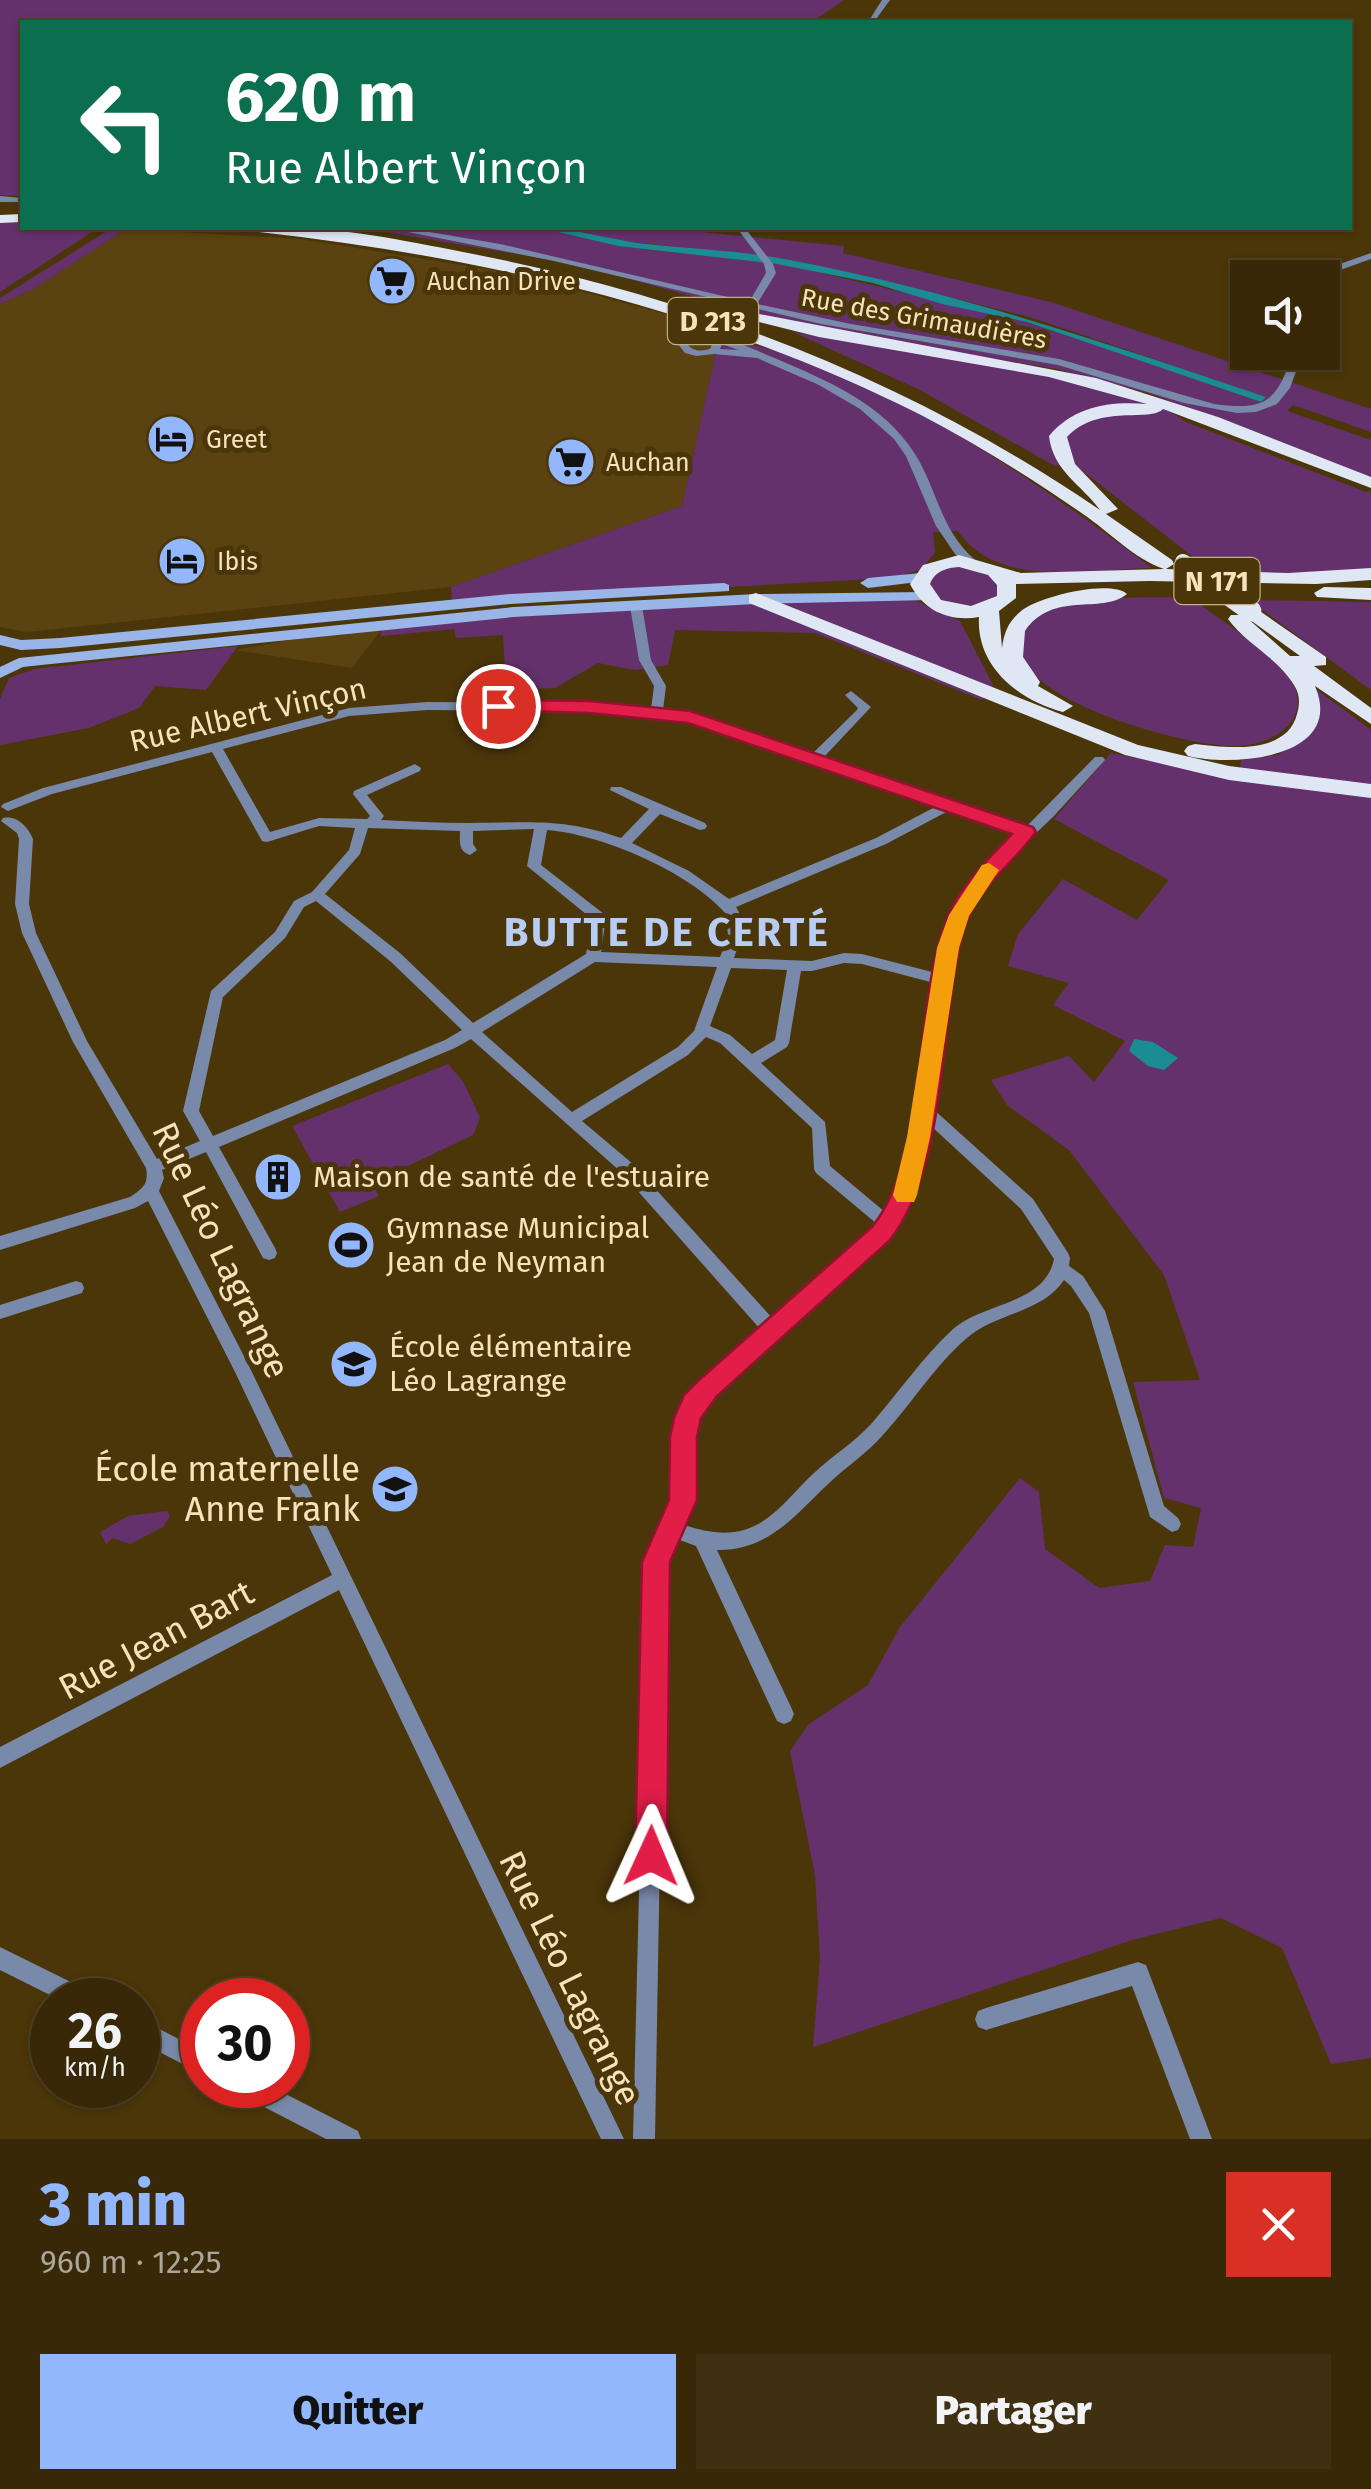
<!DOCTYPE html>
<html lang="fr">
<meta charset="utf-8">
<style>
body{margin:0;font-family:"Fira Sans",sans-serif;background:#3f3011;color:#f1f3f6;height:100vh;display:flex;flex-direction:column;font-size:38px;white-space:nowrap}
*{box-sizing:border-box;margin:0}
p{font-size:32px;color:#aba69b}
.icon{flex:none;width:55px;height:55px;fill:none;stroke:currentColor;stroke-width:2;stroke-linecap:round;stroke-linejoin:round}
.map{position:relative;height:2139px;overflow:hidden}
.panel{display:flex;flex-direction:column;background:#382807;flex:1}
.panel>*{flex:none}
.banner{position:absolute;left:20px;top:20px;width:1332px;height:210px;border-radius:0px;box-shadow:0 2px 8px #0004,0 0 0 2px #524428;background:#0b6e4f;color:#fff;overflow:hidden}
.controls{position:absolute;left:1230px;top:260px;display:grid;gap:20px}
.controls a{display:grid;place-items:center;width:110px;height:110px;border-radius:0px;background:#382807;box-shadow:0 2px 8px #0004,0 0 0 2px #524428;font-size:50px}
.speed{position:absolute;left:30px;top:1978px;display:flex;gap:20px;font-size:50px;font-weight:700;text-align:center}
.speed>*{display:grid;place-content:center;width:130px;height:130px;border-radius:50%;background:#382807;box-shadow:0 2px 8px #0004,0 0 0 2px #524428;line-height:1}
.speed small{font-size:25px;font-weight:400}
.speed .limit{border:15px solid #d22;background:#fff;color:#111}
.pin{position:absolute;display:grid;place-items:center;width:85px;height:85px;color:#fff;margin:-42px;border:5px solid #fff;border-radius:50%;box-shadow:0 2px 10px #0007}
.me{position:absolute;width:110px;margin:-55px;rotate:1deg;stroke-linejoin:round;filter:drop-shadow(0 0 8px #0008)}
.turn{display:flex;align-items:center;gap:35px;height:210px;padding:0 40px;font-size:45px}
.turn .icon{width:130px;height:130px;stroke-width:2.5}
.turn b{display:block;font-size:70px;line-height:85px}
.round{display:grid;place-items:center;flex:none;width:105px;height:105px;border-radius:0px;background:#3f3011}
.headline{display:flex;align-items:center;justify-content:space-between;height:170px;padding:0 40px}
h1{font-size:60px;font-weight:800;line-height:75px;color:#92b7fd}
.action{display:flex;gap:20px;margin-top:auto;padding:20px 40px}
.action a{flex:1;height:115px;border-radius:0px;background:#92b7fd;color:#111;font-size:40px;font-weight:800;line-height:115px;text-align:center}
.action a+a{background:#3f3011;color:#f1f3f6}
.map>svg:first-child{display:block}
</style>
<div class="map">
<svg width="1371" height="2139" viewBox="0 0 1371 2139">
<rect width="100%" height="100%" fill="#4b3609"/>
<g fill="#5a4310">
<path d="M126,229L301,239L516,274L670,315L719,338L682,506L451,587L27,632L0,627V304L32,290Z"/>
<path d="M382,629L352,668L235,650L317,635Z"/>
</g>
<g fill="#65316d">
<path d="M0,0H844L812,22H22V196L0,195Z"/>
<path d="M22,220V228L95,230L0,292V221Z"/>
<path d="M112,228L126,229L32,290L0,304V298Z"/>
<path d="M362,228H541L618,246L788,265L1027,322L1261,402L1266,397L1030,317L859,275L786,259L623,241L565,228H661L844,246L843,253L1051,302L1371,409V432L1293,405L1287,411L1371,440V477L1148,393L1057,369L856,336L752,313L575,264Z"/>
<path d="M793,332C896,351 1001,361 1101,389C1131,398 1161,403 1186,422L1366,492L1371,491V574L1214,573L1071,462L1055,466L920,390Z"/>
<path d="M719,338C865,360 1035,480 1152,568C1090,569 998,590 958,531L933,532L935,553L920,570L891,578L452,602L451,587L682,506Z"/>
<path d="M954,567C973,568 986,570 999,586L997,597C974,611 953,609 932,594L929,582L937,572Z"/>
<path d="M1190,597C1219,620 1255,641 1281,667C1320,708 1285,743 1239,746C1195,749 1006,700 1021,639C1034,589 1150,599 1190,597Z"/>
<path d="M914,600L960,621L993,685L982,700L815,633L675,630L668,665L635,670L598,663L555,688L529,689L505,667L503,635L456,638L454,629L381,636L382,629C559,611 736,602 914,600Z"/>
<path d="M1249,600L1371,602V690Z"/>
<path d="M238,646L206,690L155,686L139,708L89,728L0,745V699L9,678L35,669Z"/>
<path d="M1316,689L1371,730V2058L1331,2064L1282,1948L1221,1918L1132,1940L813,2047L820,1959L815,1875L790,1751L809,1724L868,1685L900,1627L1020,1478L1039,1492L1045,1549L1099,1588L1150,1581L1165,1545L1193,1547L1201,1508L1164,1498L1133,1382L1200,1380L1164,1275L1069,1150L1007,1105L991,1080L1069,1056L1094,1082L1125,1041L1053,1005L1069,983L1008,966L1018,934L1063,879L1137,920L1169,880L1054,819L1111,753L1239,778L1241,760L1278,755L1316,727Z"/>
<path d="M448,1064L464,1083L480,1118L473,1135L372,1183L379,1196L340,1212L292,1126Z"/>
<path d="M167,1511L170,1516L163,1527L130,1544L112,1538L106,1544L100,1532L128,1516Z"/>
</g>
<g fill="#1b8c94">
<path d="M541,228C577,228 610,240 646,244C693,249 743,251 790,260C953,291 1109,344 1266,397L1261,402L1027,322L942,304L873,283L777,264L618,246Z"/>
<path d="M1134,1039L1153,1042L1178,1058L1164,1070L1148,1066L1129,1051Z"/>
</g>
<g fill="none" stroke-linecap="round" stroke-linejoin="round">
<g fill="#7889aa" fill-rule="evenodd">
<path d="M882,0H890L874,22H868Z"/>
<path d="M0,196L22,198V202H0Z"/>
<path d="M388,228H406L500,244L749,302L766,273L764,264L737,228H745L773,264L776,273L757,304L851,324L1059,359L1214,404C1266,411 1277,402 1293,352H1303L1290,388L1277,404L1256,412L1237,413L1184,403L1058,365L821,324L554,261Z"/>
<path d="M1371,253V259L1343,269L1322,285V278L1337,265Z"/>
<path d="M699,334C725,336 749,347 772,357C826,380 883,403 915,454C938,491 940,529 975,560V564H967L955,554L936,526L906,456L894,439L860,409L819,385L757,358L714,354L696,356L685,353L678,344C684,337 691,336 699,334ZM699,340L713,342L710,349C702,351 694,352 688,345ZM722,344L738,350L720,349Z"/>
<path d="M636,603L642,606L651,660L666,686L663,710L695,714L812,754L857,710L858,708L845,695L851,691L871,707L823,758L1026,827L1095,757H1103L1105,760L1053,817L998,869L972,904L953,957L932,1108L1033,1199L1068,1253L1070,1258L1069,1266L1083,1276L1105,1311L1164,1506L1178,1518L1181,1524L1178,1530L1172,1532L1150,1517L1089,1313L1071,1286L1064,1280C1041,1314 996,1312 967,1338C934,1366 911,1405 882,1436C865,1455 843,1469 825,1487C793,1518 766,1551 717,1550L791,1707L794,1714L791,1721L784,1724L777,1721L696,1546L677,1539L665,1563L655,2139H633L647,1563C656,1541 670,1523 674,1499C678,1471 671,1441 681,1414C695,1379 734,1354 761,1330L621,1172L471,1039L455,1048L219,1147L275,1248L277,1253L275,1258L269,1260L263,1258L206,1152L162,1170L164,1178L159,1191L247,1362L624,2139H601L339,1590L0,1768V1747L332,1575L235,1372L148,1201L135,1208L0,1250V1236L130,1197C143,1188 149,1184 146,1168L73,1042L22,933L15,904L19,839L17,833L1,821L3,818C17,815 28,827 33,839L29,904L36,933L87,1041L157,1159L200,1141L183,1111L211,991L275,932L294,901L312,892L349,850L355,828L319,826L267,842L262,841L212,752L52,794L8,811L1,807L3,804L43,788L349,708L427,702L589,703L651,709L654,686L639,660L630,606ZM427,710L589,711L689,721L937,806L876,838L729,899L689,871L632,843L660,814L700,830L705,829L707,826L705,823L621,787H611L610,790L649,809L621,838C561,817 528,823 467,823C438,823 410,821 381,820L384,816L367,795L420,771L421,768L415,764L354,791L353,794L370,816L367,819L319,818L270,832L223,749L349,716ZM950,810L1018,834C972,875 948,912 936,973L862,954L844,953L812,961L734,958C740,941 747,923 736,907L886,844ZM368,828L460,831C460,841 458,851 470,855L477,850L473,844V831L534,829L527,866L592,919L586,954L473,1023L400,953L325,894L360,854ZM547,830C601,834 690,872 726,914L728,936L720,957L601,952L606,917L604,914L541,865ZM316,901L390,961L462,1030L445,1040L213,1136L199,1111L223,997L285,938L304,907ZM595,962L717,967L694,1031L678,1047L572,1112L482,1032ZM844,963L862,964L934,983L918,1103L914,1108C920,1135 900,1188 885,1212L830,1166L825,1122L761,1063L787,1047L789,1043L801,971H812ZM731,968L787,970L775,1040L752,1054L730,1035L710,1026ZM706,1037L720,1043L812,1128L814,1169L816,1173L877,1224L773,1319L633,1164L582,1121L688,1055ZM930,1125L1021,1209L1054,1259C1045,1305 982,1302 952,1330C922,1358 899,1392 872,1423C855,1442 833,1455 814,1473C792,1493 774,1521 744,1530C723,1536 704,1531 684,1525C704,1475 678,1437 714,1393L886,1239L908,1202L921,1165Z"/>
<path d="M76,1281L82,1283L84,1288L82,1293L0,1319V1305Z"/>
<path d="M0,1947L91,1992L94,2000H60L0,1970Z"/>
<path d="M1138,1962L1146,1965L1212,2139H1190L1132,1986L986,2030L978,2027L975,2019L978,2011L986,2008Z"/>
<path d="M138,2018L202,2051V2074L138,2041Z"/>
<path d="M234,2085H268L358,2131L361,2139H326L237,2093Z"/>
</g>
<g fill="#9ab6e9" fill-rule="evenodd">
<path d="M921,573L926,575V581L868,588L860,583L868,578Z"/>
<path d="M724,583L729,585V591L511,604L60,648L21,650L0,645V635L21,640L60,638L511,594Z"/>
<path d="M925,592L933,597L930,600L756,604L514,617L41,665L23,667L0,678V667L19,658L514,607L756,594Z"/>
</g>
<g fill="#e0e7f4" fill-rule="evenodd">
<path d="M22,214V222L0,223V215Z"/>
<path d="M252,228C321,223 395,239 463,252C692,296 907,378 1100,510C1081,484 1053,471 1049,436C1074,406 1110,401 1147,404L1049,377L819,337L735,316L743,311L1096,378L1218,417L1371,477V488L1163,409C1150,423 1099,403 1067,437L1075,464L1118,509L1106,514L1172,560L1174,564L1166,569L1288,573L1371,568V580L1316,584L1149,581L1016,584V598L999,611L1002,648C1004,633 1008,622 1020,612C1037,597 1109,579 1127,594C1101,615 1053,590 1025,631L1023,657L1040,682L1038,686L1073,706L1063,712C1018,700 976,666 979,617C949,622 924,611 910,584L923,565L959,555L1021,573L1164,569C1136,560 1108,531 1083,514C1031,478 977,444 921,415C712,310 491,258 259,232ZM959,567L988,575L997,585V596L971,606L941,600L930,584C935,571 946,568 959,567Z"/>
<path d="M1324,587L1371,588V600L1317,597L1314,593Z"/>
<path d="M756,593L1138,745L1229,766L1371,784V798L1229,780L1125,755L749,603V595Z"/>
<path d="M1251,605L1326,657V665L1314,666L1371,708V724L1315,686C1346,759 1232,767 1188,756L1184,751L1188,746L1195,744C1227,748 1287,755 1297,714C1300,704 1300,694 1294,685C1278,658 1246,644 1228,619L1231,615H1244V607ZM1246,617L1300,656H1290Z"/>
</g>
<path stroke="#e0e7f4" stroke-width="16" d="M1183,562L1201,575"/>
<path stroke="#e0e7f4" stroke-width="21" d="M1198,573L1251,611"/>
</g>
<path fill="#e11d48" stroke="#92132f" stroke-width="2.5" d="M498,700L589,701L690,711L1033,827L1036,832C1015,861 985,882 969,916C959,939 956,965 952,990C940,1069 939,1178 889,1241L717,1396L701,1418L697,1437V1500L670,1562L667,1856L662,1867L651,1871L640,1867L635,1856L642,1562L669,1500L670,1437L674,1418L684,1395L699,1380L872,1227C930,1155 912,1006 947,918C961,885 988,859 1012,834L688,723L589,713L492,710L489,706Z"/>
<path fill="#f59e0b" d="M989,863L999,870L969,916L959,948L930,1137L917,1195L914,1202H897L893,1195L907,1137L937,948L949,915L982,865Z"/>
<defs>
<g id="supermarket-disc" transform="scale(2.5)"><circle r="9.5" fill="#92b7fd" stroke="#4b3609"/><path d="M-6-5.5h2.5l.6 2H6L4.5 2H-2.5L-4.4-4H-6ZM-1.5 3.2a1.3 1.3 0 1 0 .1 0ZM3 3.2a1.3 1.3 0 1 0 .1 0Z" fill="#111"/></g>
<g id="hotel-disc" transform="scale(2.5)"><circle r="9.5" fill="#92b7fd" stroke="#4b3609"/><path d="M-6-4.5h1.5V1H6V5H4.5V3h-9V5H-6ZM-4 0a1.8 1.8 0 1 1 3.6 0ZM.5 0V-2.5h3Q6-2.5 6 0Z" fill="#111"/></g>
<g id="building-disc" transform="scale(2.5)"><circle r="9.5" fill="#92b7fd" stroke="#4b3609"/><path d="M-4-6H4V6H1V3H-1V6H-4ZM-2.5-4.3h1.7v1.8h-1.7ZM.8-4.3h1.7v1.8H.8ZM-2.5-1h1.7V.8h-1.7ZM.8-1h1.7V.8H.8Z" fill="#111"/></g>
<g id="stadium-disc" transform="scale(2.5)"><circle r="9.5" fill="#92b7fd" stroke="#4b3609"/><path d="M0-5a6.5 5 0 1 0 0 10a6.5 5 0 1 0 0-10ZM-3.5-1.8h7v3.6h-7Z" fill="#111"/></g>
<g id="school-disc" transform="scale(2.5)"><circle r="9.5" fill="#92b7fd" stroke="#4b3609"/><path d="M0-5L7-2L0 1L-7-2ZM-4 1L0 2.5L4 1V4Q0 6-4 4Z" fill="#111"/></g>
</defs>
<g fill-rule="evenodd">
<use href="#supermarket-disc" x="392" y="281"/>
<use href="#hotel-disc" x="171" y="439"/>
<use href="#supermarket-disc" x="571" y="462"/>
<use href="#hotel-disc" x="182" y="561"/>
<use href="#building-disc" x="278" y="1177"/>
<use href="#stadium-disc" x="351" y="1245"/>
<use href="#school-disc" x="354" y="1364"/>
<use href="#school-disc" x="395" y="1489"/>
</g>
<g text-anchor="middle" stroke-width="10" stroke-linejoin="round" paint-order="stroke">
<g font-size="25" fill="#f7e2bc" stroke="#4b3609" text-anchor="start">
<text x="427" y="290">Auchan Drive</text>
<text x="206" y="448">Greet</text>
<text x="606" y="471">Auchan</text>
<text x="217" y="570">Ibis</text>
</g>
<g font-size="25" fill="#f7e2bc" stroke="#4b3609">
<text transform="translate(924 318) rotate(10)" y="9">Rue des Grimaudières</text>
</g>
<g fill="#4b3609" stroke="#c3ae86" stroke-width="2.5">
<rect x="668" y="298" width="90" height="46" rx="8"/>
<rect x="1174.5" y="558" width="85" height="46" rx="8"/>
</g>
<g font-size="28" font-weight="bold" fill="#f7e2bc">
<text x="713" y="331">D 213</text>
<text x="1217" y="591">N 171</text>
</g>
<g font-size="30" fill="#f7e2bc" stroke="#4b3609">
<text transform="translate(248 715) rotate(-13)" y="10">Rue Albert Vinçon</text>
</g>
<g font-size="30" fill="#f7e2bc" stroke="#4b3609" text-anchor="start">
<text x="313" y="1187">Maison de santé de l'estuaire</text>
<text x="386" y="1238">Gymnase Municipal<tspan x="386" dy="34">Jean de Neyman</tspan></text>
<text x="389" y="1357">École élémentaire<tspan x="389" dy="34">Léo Lagrange</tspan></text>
</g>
<g font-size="35" fill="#f7e2bc" stroke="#4b3609">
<text transform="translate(221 1250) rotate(65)" y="12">Rue Léo Lagrange</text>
<text transform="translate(156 1640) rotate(-28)" y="12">Rue Jean Bart</text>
<text transform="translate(570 1978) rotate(64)" y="12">Rue Léo Lagrange</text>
</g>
<g font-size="35" fill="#f7e2bc" stroke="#4b3609" text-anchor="end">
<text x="360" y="1481">École maternelle<tspan x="360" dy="40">Anne Frank</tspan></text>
</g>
<g font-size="40" font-weight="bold" letter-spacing="2.5" fill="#b7cdf4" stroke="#4b3609">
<text x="667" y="946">BUTTE DE CERTÉ</text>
</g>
</g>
</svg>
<div class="controls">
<a><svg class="icon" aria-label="sound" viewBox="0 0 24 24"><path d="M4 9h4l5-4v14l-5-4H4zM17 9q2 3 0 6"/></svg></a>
</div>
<div class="speed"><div>26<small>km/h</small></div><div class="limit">30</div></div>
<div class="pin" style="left:498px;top:706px;background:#d93025"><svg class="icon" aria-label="arrive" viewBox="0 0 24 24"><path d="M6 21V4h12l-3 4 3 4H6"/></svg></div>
<svg class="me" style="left:651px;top:1856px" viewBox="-20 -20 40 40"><path d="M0-17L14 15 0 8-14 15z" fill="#e11d48" stroke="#fff" stroke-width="4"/></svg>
<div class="banner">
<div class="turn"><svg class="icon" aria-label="left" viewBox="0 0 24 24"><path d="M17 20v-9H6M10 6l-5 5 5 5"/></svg><div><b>620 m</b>Rue Albert Vinçon</div></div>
</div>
</div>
<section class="panel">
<div class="headline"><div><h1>3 min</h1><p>960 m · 12:25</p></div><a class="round" style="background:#d93025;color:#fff"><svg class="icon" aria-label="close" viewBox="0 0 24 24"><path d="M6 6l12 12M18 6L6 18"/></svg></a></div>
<div class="action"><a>Quitter</a><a>Partager</a></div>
</section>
